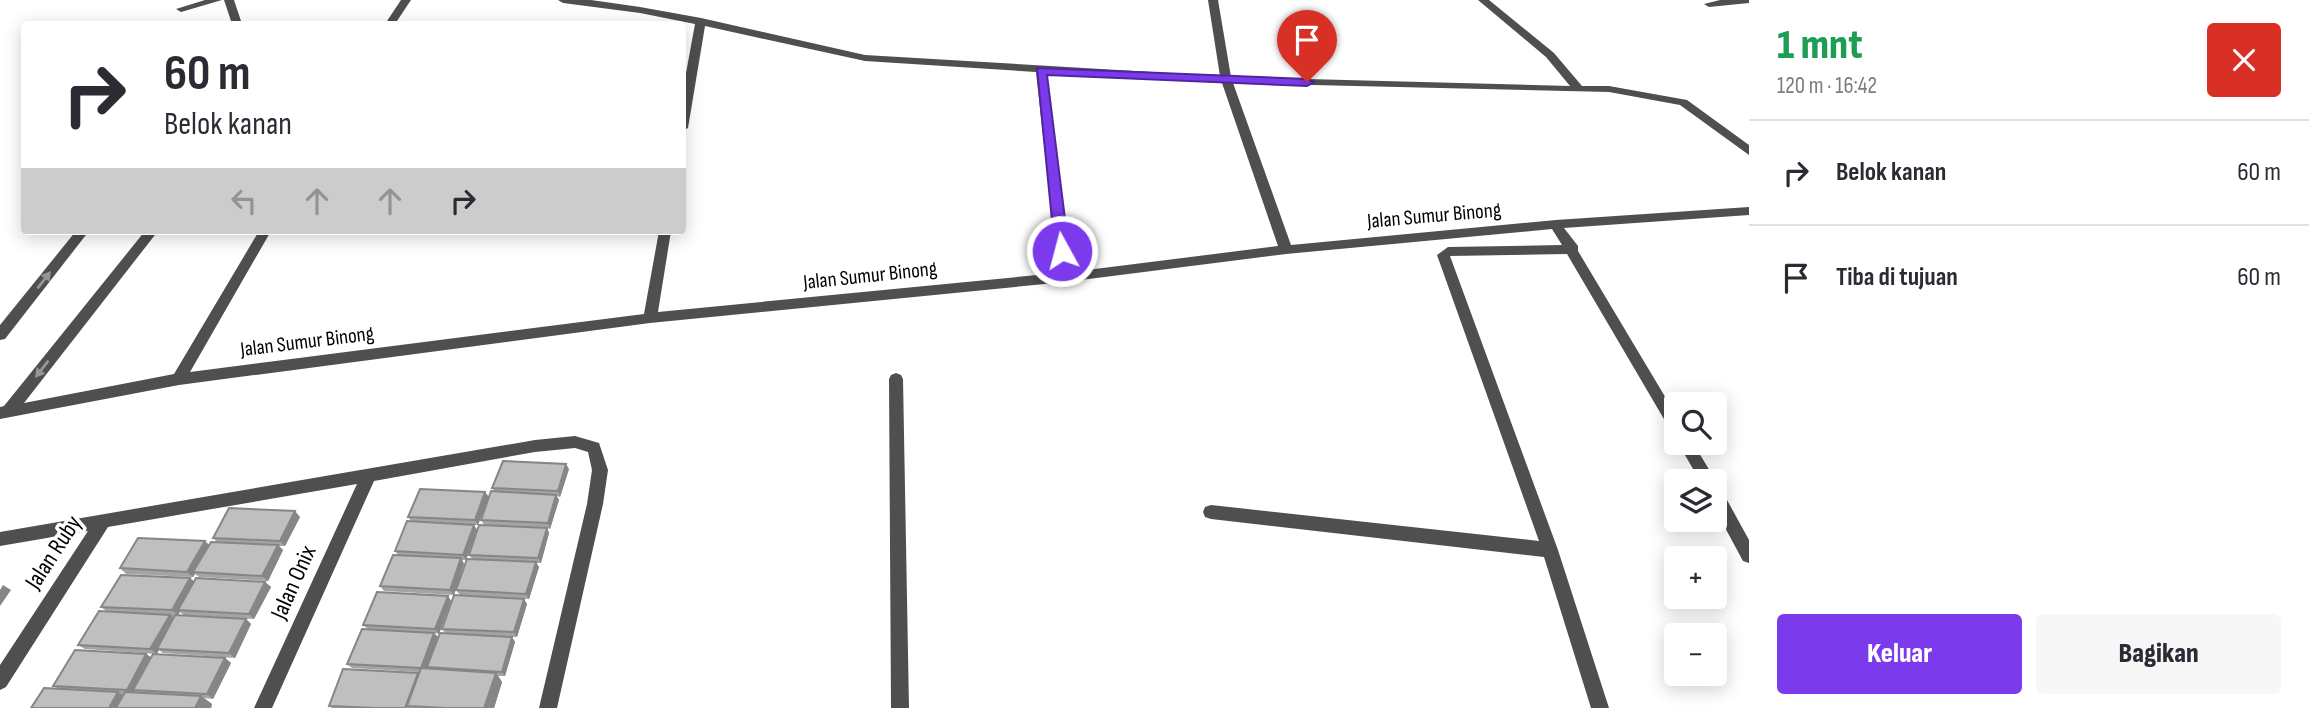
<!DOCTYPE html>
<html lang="id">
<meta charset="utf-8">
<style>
body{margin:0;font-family:"Sofia Sans Condensed",sans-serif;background:#f7f7f7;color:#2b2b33;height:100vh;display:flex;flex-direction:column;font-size:26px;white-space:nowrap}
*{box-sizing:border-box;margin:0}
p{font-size:23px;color:#7c7c81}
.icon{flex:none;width:38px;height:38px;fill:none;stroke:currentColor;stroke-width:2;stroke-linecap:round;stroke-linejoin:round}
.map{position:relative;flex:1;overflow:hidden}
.panel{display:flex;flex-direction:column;background:#fff;width:560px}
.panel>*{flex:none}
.top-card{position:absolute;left:21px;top:21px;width:665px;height:214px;border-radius:7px;box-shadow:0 4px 18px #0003;background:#fff;color:#2b2b33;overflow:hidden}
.controls{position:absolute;left:1664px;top:392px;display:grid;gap:14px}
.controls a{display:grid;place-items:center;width:63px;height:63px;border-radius:7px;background:#fff;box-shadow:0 4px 18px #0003;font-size:35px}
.pin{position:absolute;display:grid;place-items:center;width:60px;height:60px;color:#fff;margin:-72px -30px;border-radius:50% 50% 50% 0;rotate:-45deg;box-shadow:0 0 7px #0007}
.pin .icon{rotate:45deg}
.me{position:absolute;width:77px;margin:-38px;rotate:353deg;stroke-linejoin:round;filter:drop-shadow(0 0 5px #0008)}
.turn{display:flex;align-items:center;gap:24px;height:147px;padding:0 28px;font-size:32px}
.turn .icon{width:91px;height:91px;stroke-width:2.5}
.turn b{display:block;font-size:49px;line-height:60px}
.lanes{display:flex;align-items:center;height:66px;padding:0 28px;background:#0003;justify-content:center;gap:35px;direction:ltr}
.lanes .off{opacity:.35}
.round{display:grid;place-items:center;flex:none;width:74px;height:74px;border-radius:7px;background:#f7f7f7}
.summary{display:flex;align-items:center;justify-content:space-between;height:119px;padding:0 28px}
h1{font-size:42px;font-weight:800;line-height:52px;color:#1e9e55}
.button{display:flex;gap:14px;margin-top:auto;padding:14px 28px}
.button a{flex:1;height:80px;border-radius:7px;background:#7c3aed;color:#fff;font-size:28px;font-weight:800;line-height:80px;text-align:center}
.button a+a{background:#f7f7f7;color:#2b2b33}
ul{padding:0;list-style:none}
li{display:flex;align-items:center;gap:21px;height:105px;padding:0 28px;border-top:2px solid #e1e1e2}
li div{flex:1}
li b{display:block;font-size:26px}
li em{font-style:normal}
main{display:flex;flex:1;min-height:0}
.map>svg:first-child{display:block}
</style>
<main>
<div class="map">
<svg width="1749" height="708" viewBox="0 0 1749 708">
<rect width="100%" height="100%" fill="#fff"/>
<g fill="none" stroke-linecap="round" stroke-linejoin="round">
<g fill="#4f4f4f" fill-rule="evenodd">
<path d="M205,0H222L181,12L176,9Z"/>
<path d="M224,0H234L242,24H232Z"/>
<path d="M401,0H411L395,24H385Z"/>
<path d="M558,0H591L640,7L701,18L865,55L1220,76L1208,0H1218L1231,77L1570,86L1546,57L1478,0H1489L1554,53L1582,86H1609L1687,100L1749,145V155L1680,105L1609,92L1233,83L1291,245L1556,220L1749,207V215L1564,228L1578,246V251L1676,415V433L1671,431L1567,254L1450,256L1558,550L1609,708H1591L1544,557L1211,519L1205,517L1203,512L1205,507L1211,505L1539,541L1437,255L1448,247L1562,245L1552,229L1286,254L1065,282L650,323L179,385L0,419V407L4,406L145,231H158L24,403L174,374L259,231H271L190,372L644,314L659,231H671L658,312L1058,273L1036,72L865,61L705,26L688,128L682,131V95L695,24L640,13L563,3ZM1046,72L1222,83L1278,246L1071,272Z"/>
<path d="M1720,0H1749V3L1709,7L1704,4Z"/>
<path d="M76,231H89L5,339L0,340V325Z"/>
<path d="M896,373L901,375L903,379L909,708H891L889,379L891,375Z"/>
<path d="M575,436L599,443L608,470L603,504L557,708H539L587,504L592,470L588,452L575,448L535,452L374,481L272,708H254L357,484L108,527L6,687L0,690V665L88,531L0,546V532L535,440Z"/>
<path d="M1678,443H1693L1713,476L1716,481L1715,483L1700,481Z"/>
<path d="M1715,487L1721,489L1749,540V563L1743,561L1715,509Z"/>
</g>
</g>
<g fill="#a4a4a4">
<path d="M569,469L560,497L557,496L559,500L550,529L547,528L549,533L541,563H536L539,567L529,599L460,595L456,590L472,559L469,555L484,525L481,520L495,492L492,488Z"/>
<path d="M489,497L478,525H474L477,530L466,560H462L464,564L454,595L384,591L380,586L398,555L395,551L412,522L408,517Z"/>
<path d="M300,517L285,546H279L283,550L268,581L199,577L195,574L193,577L126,574L120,568L205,541L209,545L217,542L213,538Z"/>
<path d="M190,578L194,582H265L271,587L254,619L184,615L180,612L178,615L246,619L251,624L235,658L163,653L159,650L157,654L85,649L78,645L108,612L101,607Z"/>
<path d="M448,596L451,601L439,634L434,633L438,637L426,669H429L427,667L445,633L442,629L524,599L527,604L517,637L490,636L512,637L515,642L505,676H498L502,682L494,708H332L329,706L419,674V672L352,668L347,664L368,629L363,625Z"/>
<path d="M146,654L151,657L225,658L231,663L213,699L204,698L212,704L211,708L57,688L53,686Z"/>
</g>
<g fill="#868686">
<path d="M566,464L569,469L560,497L558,491Z"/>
<path d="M485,492L489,497L478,525L475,520Z"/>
<path d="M556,495L559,500L550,529L548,523Z"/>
<path d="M295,511L300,517L285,546L280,541Z"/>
<path d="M474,525L477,530L466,560L463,555Z"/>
<path d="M547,528L549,533L541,563L538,558Z"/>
<path d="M205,541L210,546L193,572L195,574L193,577L187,572Z"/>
<path d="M278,545L283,550L268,581L262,576Z"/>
<path d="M461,558L464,564L454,595L450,590Z"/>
<path d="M536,562L539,567L529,599L526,594Z"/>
<path d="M190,578L196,583L178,610L180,612L178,615L172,610Z"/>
<path d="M265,582L271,587L254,619L249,614Z"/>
<path d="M3,585L11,590L0,606V590Z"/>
<path d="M448,596L451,601L439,634L435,629Z"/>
<path d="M524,599L527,604L517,637L514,632Z"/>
<path d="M170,615L176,620L157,649L159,650L157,654L150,649Z"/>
<path d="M246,619L251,624L235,658L229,653Z"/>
<path d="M434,633L438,637L425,672L421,668Z"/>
<path d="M512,637L515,642L505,676L502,672Z"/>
<path d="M146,654L153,659L133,690L135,691L134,694L127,690Z"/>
<path d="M225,658L231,663L213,699L207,694Z"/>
<path d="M496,673L502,682L494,708H484Z"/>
<path d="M118,692L131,701L127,708H109Z"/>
<path d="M201,696L212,704L211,708H195Z"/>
</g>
<g fill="#bfbfbf" stroke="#868686" stroke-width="2">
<path d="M503,461L566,464L558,491L492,488Z"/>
<path d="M420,489L485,492L475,520L408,517Z"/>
<path d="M491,491L556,495L548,523L481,520Z"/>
<path d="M229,508L295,511L280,541L213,538Z"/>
<path d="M407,521L474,525L463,555L395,551Z"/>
<path d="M479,525L547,528L538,558L469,555Z"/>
<path d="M138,538L205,541L187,572L120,568Z"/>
<path d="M211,542L278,545L262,576L193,572Z"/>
<path d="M393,555L461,558L450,590L380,586Z"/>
<path d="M467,559L536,562L526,594L456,590Z"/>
<path d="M121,575L190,578L172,610L101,607Z"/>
<path d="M196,578L265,582L249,614L178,610Z"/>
<path d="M377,592L448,596L435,629L363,625Z"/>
<path d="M454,595L524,599L514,632L442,629Z"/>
<path d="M99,611L170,615L150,649L78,645Z"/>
<path d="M175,615L246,619L229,653L157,649Z"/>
<path d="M362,629L434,633L421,668L347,664Z"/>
<path d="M440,633L512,637L502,672L427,667Z"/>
<path d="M75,650L146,654L127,690L53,686Z"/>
<path d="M153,654L225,658L207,694L133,690Z"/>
<path d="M421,668L496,673L484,708H446L407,706Z"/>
<path d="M343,669L418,673L405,708H376L329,706Z"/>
<path d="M44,688L118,692L109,708H31Z"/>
<path d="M125,692L201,696L195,708H116Z"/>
</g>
<defs><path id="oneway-solid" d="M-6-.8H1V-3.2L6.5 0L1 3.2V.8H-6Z" transform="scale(1.75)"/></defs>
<g fill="#959595">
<use href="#oneway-solid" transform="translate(44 280) rotate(-52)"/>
<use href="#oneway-solid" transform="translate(42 369) rotate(128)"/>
</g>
<path fill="#7c3aed" stroke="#51269a" stroke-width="2" d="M1037,68L1307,79L1314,82L1307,86L1047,75L1069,251L1062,256L1055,251Z"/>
<g text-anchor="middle" stroke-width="7" stroke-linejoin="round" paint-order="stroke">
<g font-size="21" fill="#000" stroke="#fff">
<text transform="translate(1434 215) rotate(-5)" y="7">Jalan Sumur Binong</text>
<text transform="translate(870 275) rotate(-6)" y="7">Jalan Sumur Binong</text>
<text transform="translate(307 341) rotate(-7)" y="7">Jalan Sumur Binong</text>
</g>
<g font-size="24" fill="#000" stroke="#fff">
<text transform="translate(53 552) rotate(-57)" y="8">Jalan Ruby</text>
<text transform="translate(293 582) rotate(-66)" y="8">Jalan Onix</text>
</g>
</g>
</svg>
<div class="controls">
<a><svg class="icon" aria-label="search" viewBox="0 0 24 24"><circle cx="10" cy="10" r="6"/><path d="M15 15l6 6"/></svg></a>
<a><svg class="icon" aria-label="layers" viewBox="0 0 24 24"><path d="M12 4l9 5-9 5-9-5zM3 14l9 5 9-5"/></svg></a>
<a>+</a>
<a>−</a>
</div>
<div class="pin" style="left:1307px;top:82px;background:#d93025"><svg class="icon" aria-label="arrive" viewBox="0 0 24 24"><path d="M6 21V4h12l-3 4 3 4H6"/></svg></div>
<svg class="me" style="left:1062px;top:251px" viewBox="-20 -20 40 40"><circle r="17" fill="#7c3aed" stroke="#fff" stroke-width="3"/><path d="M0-11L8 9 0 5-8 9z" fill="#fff"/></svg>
<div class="top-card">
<div class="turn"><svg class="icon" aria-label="right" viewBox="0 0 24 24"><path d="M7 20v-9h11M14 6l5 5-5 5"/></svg><div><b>60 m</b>Belok kanan</div></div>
<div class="lanes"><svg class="icon off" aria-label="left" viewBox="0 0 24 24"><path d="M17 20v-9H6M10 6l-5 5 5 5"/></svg><svg class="icon off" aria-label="ahead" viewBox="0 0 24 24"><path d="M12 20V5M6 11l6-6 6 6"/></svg><svg class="icon off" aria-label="ahead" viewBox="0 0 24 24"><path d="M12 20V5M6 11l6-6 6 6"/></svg><svg class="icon" aria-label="right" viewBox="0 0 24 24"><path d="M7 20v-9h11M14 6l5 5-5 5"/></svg></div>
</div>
</div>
<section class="panel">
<div class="summary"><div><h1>1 mnt</h1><p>120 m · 16:42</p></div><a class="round" style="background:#d93025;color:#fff"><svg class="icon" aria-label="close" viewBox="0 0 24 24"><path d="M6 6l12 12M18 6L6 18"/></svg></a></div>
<ul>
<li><svg class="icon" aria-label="right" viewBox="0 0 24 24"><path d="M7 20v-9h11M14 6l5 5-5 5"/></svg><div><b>Belok kanan</b></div><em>60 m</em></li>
<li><svg class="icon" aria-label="arrive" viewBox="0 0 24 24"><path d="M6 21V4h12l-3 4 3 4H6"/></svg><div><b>Tiba di tujuan</b></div><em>60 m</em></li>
</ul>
<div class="button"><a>Keluar</a><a>Bagikan</a></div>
</section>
</main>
